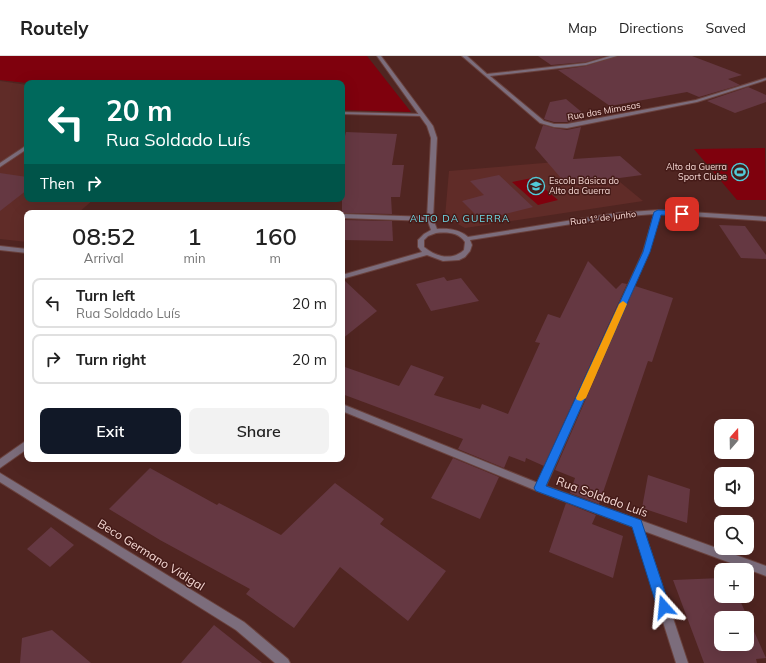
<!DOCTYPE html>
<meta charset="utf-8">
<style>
body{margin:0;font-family:Mulish,sans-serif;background:#f2f2f2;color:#222;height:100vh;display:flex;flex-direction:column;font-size:15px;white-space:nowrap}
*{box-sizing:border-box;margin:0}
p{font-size:13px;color:#767676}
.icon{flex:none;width:22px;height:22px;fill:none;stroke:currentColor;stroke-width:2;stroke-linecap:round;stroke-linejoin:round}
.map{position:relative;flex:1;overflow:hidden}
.details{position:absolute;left:24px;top:154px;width:321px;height:252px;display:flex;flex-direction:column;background:#fff;border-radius:8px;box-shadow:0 4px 16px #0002}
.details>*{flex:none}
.top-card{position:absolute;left:24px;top:24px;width:321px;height:122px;border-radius:8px;box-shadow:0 4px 16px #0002;background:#00695c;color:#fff;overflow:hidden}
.needle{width:26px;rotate:20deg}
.controls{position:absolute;left:714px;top:363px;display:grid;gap:8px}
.controls a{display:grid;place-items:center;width:40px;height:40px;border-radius:8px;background:#fff;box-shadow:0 4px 16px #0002;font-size:20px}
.pin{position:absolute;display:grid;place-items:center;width:34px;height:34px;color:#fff;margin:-17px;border-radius:8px;box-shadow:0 2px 6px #0006}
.me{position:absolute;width:44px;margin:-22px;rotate:342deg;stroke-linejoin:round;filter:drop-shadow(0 0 3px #0008)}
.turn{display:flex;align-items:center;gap:14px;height:84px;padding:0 16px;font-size:18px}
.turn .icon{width:52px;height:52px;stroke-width:2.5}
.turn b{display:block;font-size:28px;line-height:34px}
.then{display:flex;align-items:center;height:38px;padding:0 16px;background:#0003;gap:8px;font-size:15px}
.eta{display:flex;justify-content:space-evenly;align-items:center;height:68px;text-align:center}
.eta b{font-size:24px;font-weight:600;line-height:28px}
.button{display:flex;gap:8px;margin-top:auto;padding:8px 16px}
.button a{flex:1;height:46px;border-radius:8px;background:#111827;color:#fff;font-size:16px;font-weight:600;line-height:46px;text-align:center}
.button a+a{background:#f2f2f2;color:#222}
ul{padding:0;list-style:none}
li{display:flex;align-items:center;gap:12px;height:50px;margin:0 8px 6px;padding:0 8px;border:2px solid #e0e0e0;border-radius:8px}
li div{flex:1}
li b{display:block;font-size:15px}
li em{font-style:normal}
header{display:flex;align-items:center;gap:24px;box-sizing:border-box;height:56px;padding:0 20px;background:#fff;border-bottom:1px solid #e0e0e0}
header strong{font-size:19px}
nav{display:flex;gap:22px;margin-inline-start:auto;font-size:14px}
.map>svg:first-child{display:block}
</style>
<header>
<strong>Routely</strong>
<nav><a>Map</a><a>Directions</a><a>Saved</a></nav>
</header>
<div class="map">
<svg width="766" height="607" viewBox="0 0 766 607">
<rect width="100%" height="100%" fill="#502521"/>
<g fill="#602c28">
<path d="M0,25L27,29V143H94L78,157H27V186L0,183Z"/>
<path d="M592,103L643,145L465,172L445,161L449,115Z"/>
</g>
<g fill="#7f010d">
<path d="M0,0H367L411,56L342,54V27H27L0,24Z"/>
<path d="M765,92L766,144H737L694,93Z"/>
<path d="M532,122L558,144L538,149L512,126Z"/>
</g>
<g fill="#653842" fill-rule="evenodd">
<path d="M538,0H605L586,6L551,9Z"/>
<path d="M618,0H692L742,19L728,23L740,29L699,41L687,36L610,50L558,14L586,10Z"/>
<path d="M748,31L766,39V46L735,57L707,45Z"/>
<path d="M566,43L584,58L582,64L567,66H554L544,63L550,46Z"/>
<path d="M543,69L554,72L567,74L581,71L573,103L620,100L642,119L567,129L535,92Z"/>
<path d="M346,76L397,78L392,109H404L400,141H391L392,158L342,157V92Z"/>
<path d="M0,117L27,121V134L0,155Z"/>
<path d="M499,119L533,151L481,164L462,145L484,139L470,125Z"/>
<path d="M342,164L392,165L393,185L342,184Z"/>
<path d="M719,169L745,170L766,199V203L741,202Z"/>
<path d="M588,205L616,233L622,227L627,228L544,410L526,402L525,406L509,400L504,412L458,393L463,383L342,338V310L399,330L411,309L444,321L434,339L480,353L482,348L508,358L540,287L535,286L548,258L560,262Z"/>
<path d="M444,221L447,225L461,222L479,245L431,255L416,228Z"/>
<path d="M342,224H344L377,255L342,283Z"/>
<path d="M635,230L673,242L652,306L648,305L599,448L570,437L575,422L555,414Z"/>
<path d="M453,402L499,421L480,463L431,442Z"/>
<path d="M150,412L217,449L219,447L281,479L335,427L384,463L380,468L446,515L408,565L340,511L294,572L246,538L250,533L160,484L109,453Z"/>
<path d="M648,419L690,433L687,467L642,452Z"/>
<path d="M566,447L596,459L592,468L623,480L613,522L549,496Z"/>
<path d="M51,471L74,489L50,511L27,493Z"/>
<path d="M721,522V540H738L766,602L756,603L757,607H704L673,524ZM721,562H747V588H721Z"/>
<path d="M214,569L262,607H181Z"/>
<path d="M52,574L91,607H20L22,582Z"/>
</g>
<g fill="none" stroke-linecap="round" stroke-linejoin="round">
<g stroke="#6a423e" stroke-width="2">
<g id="lane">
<path d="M342,56L422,58L424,59L422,60L342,58Z"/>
<path d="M27,89V93L0,111V107Z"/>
<path d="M342,158L430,161L433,163L430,165L342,162Z"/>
</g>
</g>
<g stroke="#6a423e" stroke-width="2">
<g id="street">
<path d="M377,0H381L433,70L437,82L433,163L437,173C448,172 459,173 468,181L616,157L658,154L766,161V165L660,158L649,196L546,430L766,510V520L644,475L688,607H676L633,471L537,435L342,355V348L538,427L643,196L654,158L616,161L470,184L472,189L470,195L465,201L459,204L443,205L427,199L342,223V219L422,196L418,191V184L424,178L431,174L427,163L431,82L427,70ZM436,177C447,176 458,176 465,186L464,194C452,205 436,201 424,191V184L428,180Z"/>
<path d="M462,0H467L487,18L586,7L610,0H617L586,9L490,20L544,65L554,68H567L696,44L766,22V24L697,46L567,72L554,71L540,67Z"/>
<path d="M0,190L27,193V197L0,194Z"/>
<path d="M27,384V393L0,412V403Z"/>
<path d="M0,417L244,566L288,603L290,607H275L236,574L0,426Z"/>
</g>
</g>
<use href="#lane" fill="#7c6d7c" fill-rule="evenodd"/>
<use href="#street" fill="#7c6d7c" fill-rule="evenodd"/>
</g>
<path fill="#1a73e8" stroke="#114b97" d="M658,154L682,155L685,158L682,160L661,159L650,196L546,430L641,464L670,551L668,556L664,558L659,556L657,551L632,471L536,435L534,432L643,196L654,156Z"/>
<path fill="#f59e0b" d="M623,245L627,248L586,342L581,345L577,344L576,342L619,248Z"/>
<defs>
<g id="stadium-ring" transform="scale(0.9)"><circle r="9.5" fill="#451b18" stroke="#52cbd9" stroke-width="1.5"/><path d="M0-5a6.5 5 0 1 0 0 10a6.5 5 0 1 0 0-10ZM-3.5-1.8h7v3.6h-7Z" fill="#52cbd9"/></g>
<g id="school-ring" transform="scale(0.9)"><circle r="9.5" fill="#451b18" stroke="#52cbd9" stroke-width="1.5"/><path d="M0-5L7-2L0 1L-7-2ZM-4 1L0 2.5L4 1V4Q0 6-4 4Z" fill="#52cbd9"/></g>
</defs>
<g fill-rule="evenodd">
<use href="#stadium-ring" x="740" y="116"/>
<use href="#school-ring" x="536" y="130"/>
</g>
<g text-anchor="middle" stroke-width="3" stroke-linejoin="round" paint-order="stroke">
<g font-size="9" fill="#f5d8d4" stroke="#451b18">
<text transform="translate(604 55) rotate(-10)" y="3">Rua das Mimosas</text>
<text transform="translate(603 162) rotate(-7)" y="3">Rua 1º de Junho</text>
</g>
<g font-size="9" fill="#f5d8d4" stroke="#451b18" text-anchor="end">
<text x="727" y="114">Alto da Guerra<tspan x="727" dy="10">Sport Clube</tspan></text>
<text x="549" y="128" text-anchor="start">Escola Básica do<tspan x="549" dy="10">Alto da Guerra</tspan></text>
</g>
<g font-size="10" letter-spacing="1" fill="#6fdae7" stroke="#451b18">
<text x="460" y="166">ALTO DA GUERRA</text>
</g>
<g font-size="12" fill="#f5d8d4" stroke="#451b18">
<text transform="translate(602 441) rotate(20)" y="4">Rua Soldado Luís</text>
<text transform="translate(151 499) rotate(32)" y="4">Beco Germano Vidigal</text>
</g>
</g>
</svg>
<div class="controls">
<a><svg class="needle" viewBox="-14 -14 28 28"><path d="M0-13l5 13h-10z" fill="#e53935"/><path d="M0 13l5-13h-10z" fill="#767676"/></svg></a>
<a><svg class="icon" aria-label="sound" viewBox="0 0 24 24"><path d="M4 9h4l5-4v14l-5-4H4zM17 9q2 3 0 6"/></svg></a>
<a><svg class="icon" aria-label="search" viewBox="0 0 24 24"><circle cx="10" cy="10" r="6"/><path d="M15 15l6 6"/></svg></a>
<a>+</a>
<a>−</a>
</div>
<div class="pin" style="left:682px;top:158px;background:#d93025"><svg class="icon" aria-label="arrive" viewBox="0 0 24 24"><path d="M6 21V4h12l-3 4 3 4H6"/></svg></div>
<svg class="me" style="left:664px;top:551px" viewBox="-20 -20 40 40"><path d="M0-17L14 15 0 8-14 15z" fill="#1a73e8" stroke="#fff" stroke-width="4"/></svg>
<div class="top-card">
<div class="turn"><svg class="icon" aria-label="left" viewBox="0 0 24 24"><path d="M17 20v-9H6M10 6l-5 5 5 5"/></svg><div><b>20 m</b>Rua Soldado Luís</div></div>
<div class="then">Then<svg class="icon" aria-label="right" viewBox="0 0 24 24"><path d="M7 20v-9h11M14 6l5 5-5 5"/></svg></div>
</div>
<section class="details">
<div class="eta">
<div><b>08:52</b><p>Arrival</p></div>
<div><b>1</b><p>min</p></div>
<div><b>160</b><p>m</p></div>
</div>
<ul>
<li><svg class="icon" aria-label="left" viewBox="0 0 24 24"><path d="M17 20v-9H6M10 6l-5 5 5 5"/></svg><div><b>Turn left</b><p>Rua Soldado Luís</p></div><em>20 m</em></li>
<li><svg class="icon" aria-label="right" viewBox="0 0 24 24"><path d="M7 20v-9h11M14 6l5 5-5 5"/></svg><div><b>Turn right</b></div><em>20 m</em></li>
</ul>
<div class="button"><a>Exit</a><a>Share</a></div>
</section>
</div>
